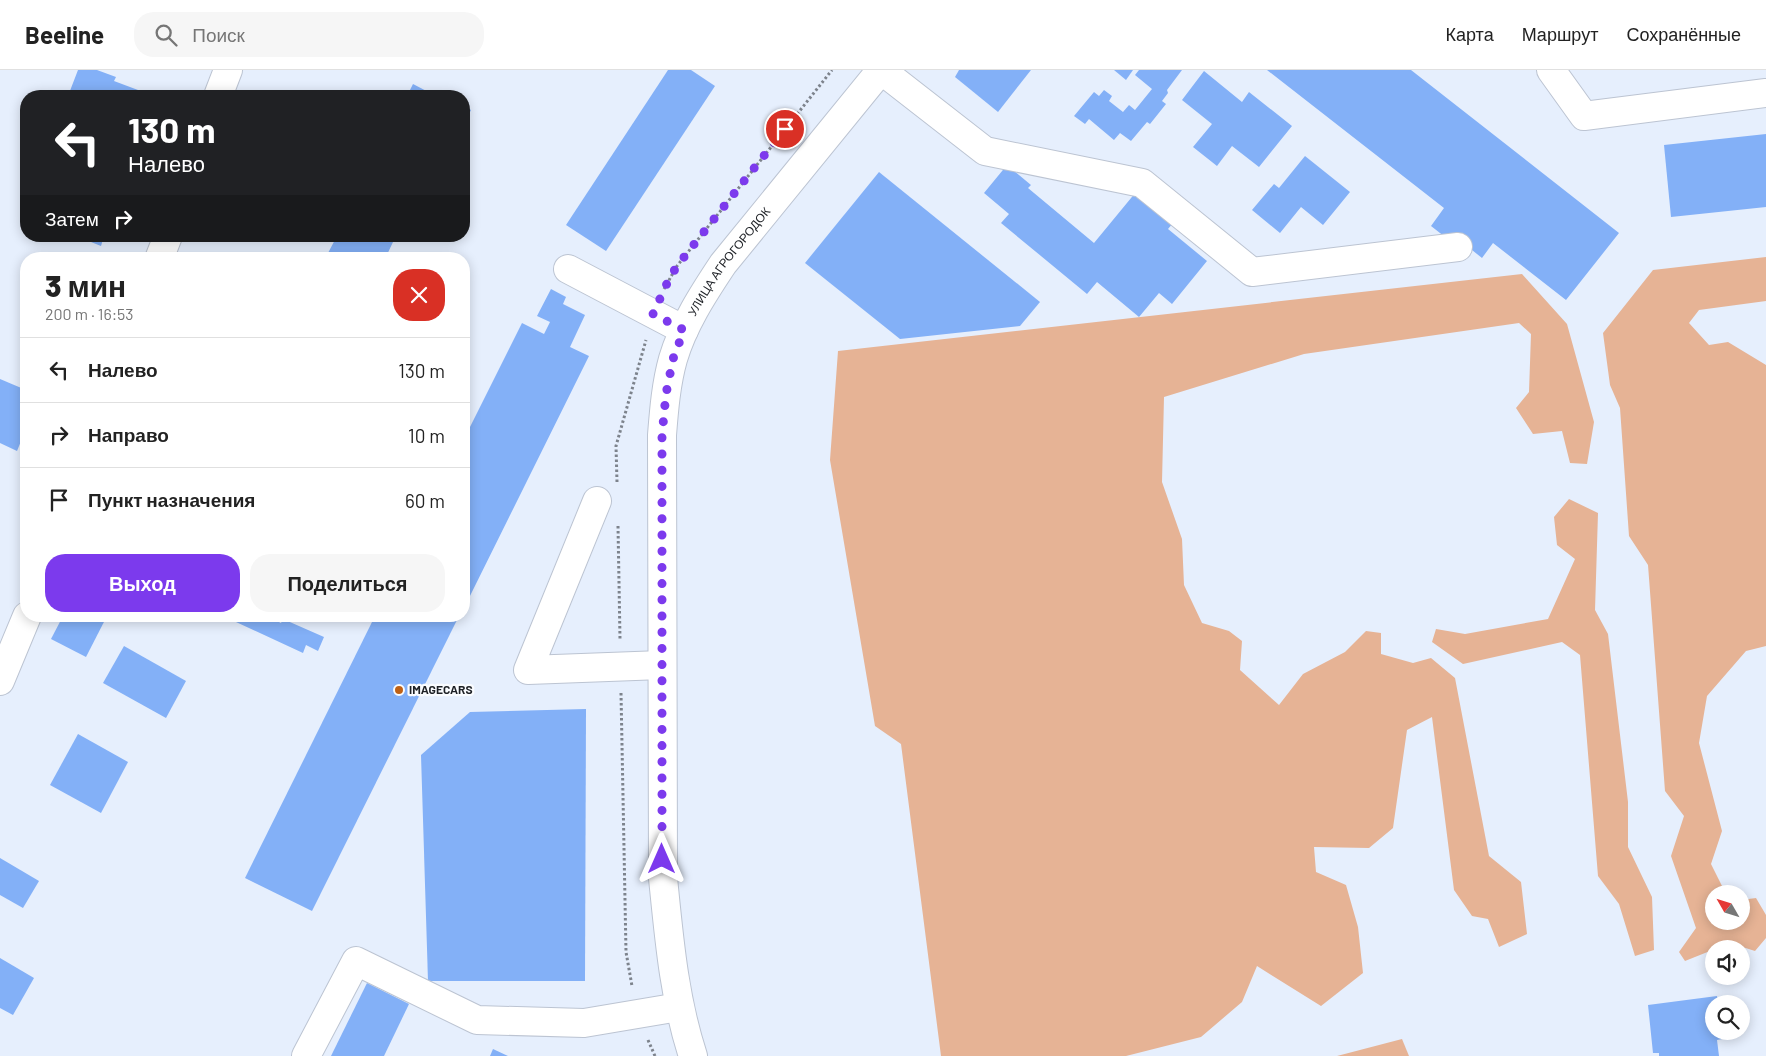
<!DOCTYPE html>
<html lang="ru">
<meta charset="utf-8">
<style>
body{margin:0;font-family:Barlow,sans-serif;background:#f6f6f6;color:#222;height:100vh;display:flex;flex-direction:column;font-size:19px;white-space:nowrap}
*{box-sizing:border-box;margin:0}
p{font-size:16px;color:#767676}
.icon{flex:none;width:28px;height:28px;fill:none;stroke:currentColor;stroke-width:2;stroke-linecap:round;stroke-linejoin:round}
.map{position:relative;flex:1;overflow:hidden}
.details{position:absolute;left:20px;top:182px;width:450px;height:370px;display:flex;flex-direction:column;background:#fff;border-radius:20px;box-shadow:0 2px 12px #0003}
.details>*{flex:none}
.guide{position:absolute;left:20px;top:20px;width:450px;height:152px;border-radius:20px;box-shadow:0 2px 12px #0003;background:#202124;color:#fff;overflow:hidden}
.needle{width:32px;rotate:309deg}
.controls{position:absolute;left:1705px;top:815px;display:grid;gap:10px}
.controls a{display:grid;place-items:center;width:45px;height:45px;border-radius:50%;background:#fff;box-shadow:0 2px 12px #0003;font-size:25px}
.pin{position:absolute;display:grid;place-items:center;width:42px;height:42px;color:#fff;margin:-21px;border:2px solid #fff;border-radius:50%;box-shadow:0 1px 5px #0007}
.me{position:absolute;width:55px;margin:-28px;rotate:0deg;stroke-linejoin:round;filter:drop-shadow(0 0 4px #0008)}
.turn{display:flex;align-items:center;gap:18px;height:105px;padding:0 25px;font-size:22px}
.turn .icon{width:65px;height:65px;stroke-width:2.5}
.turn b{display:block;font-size:35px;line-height:42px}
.then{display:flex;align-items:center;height:48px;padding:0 25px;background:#0003;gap:10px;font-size:19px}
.round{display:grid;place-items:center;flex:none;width:52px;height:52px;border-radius:20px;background:#f6f6f6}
.overview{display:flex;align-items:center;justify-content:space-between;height:85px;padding:0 25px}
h1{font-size:30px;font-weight:800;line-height:38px}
.cta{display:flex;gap:10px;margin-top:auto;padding:10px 25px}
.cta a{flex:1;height:58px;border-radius:20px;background:#7c3aed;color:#fff;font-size:20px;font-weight:800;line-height:58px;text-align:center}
.cta a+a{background:#f6f6f6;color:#222}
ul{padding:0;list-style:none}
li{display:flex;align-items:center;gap:15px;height:65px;padding:0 25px;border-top:1px solid #e0e0e0}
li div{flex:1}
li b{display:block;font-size:19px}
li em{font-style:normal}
header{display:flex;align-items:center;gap:30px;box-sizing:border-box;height:70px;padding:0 25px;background:#fff;border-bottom:1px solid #e0e0e0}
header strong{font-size:24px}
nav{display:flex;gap:28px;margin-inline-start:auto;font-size:18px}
.search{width:350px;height:45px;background:#f6f6f6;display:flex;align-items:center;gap:12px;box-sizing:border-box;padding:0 18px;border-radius:20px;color:#767676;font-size:19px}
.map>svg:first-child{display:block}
</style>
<header>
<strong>Beeline</strong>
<div class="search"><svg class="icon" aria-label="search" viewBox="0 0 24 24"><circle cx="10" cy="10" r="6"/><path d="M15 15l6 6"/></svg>Поиск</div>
<nav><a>Карта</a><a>Маршрут</a><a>Сохранённые</a></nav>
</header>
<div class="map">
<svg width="1766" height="986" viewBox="0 0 1766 986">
<rect width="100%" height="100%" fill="#e6effd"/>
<g fill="#e6b395">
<path d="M1766,187V231L1699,240L1689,253L1709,275L1728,272L1766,295V576L1746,581L1707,626L1699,673L1722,761L1711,794L1726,824H1714V851H1741V830L1756,828L1766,845V868L1755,881L1730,873L1685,891L1679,882L1696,858L1671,786L1684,746L1665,721L1648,495L1629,466L1620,338L1610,315L1603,263L1653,200Z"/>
<path d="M1522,204L1567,254L1594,352L1587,394L1570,393L1562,361L1533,364L1516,338L1529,322L1531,264L1519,253L1304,284L1164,327L1162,412L1182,469L1184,515L1202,553L1229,561L1242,571L1240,600L1279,635L1303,604L1345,582L1366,561L1381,563V584L1413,593L1431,588L1455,608L1489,786L1521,812L1527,864L1499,877L1488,849L1472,846L1454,820L1432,647L1407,660L1393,758L1369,778L1314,777L1316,802L1346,815L1358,857L1363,903L1321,936L1257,896L1242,932L1201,967L1126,986H941L901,674L875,656L830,390L838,281Z"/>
<path d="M1569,429L1598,443L1595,540L1608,564L1628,732V777L1652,827L1654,880L1635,886L1619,834L1598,806L1580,585L1562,572L1463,594L1432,572L1436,559L1465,564L1548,549L1575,489L1557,475L1554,447Z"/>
<path d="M1402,969L1409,986H1337Z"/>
</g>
<g fill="#83b0f7">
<path d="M78,0H97L116,7L114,11L154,26H68Z"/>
<path d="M668,0H691L715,16L606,181L566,155Z"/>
<path d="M959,0H1031L998,42L955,7Z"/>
<path d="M1114,0H1133L1126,10Z"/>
<path d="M1139,0H1182L1167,20L1168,23L1162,31L1166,34L1150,54L1147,52L1131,71L1120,63L1114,70L1089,49L1085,54L1074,46L1094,22L1099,26L1104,20L1112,26L1109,31L1123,42L1129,35L1135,40L1152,19L1135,5Z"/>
<path d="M1267,0H1411L1619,163L1566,230L1493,173L1482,188L1462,172L1458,177L1431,156L1444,138Z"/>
<path d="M1204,1L1242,32L1249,22L1292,56L1259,97L1232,76L1217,96L1193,77L1212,54L1182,30Z"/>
<path d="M413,14L436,26H407Z"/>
<path d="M464,36L471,40L464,54Z"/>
<path d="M1766,64V137L1671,147L1664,75Z"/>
<path d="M1305,86L1350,122L1323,155L1301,137L1280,163L1252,140L1274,114L1279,118Z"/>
<path d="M1007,95L1031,115L1028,118L1094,173L1136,122L1173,153L1168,159L1207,191L1172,234L1159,223L1139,247L1097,212L1087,224L1001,153L1009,144L984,123Z"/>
<path d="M879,102L1040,232L1020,256L900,269L805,193Z"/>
<path d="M76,166H104L101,176Z"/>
<path d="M337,166H386L385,168L393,172L385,189H340L328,183Z"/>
<path d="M551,219L566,227L563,234L585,245L570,277L589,286L464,538V369L522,253L544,264L550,252L537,246Z"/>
<path d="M0,309L26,320V359L17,381L0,373Z"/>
<path d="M63,546H107L86,587L51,569Z"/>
<path d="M223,546H267L281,553L283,549L324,567L318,581L306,575L303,583Z"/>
<path d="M375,546H459L312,841L245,808Z"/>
<path d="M124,576L186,611L166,648L103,613Z"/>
<path d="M586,639L585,911H428L421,685L470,642Z"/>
<path d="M78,664L128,692L101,743L50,715Z"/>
<path d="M0,788L39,811L23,838L0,825Z"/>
<path d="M0,888L34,908L13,945L0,938Z"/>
<path d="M367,913L409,934L384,986H331Z"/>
<path d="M1717,926L1718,934H1714V961H1721L1722,969L1717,970L1719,986H1659V983H1653L1648,935Z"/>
<path d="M493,979L508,986H490Z"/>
</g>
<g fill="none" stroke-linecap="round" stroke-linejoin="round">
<g stroke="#bcc4d2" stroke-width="30">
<g id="minor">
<path d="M881,0L985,81L1142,113L1252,202L1458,177"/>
<path d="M1551,0L1584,46L1766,23"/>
<path d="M218,26L228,0"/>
<path d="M159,189L168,166"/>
<path d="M568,199L684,260"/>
<path d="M597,431L528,600L662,595"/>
<path d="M0,611L27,546"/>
<path d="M306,986L356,891L477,950L584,953L679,937"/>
<path id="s1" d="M693,986C674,928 669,868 663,808L662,365C664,340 666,314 673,289C683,255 703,224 723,194L881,0"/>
</g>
</g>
<g stroke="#7d838c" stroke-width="3" stroke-dasharray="2.5 2.5" stroke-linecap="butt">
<path d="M664,219L677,196L832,0"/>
<path d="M617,412L616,376L646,270"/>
<path d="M618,456L620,569"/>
<path d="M621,623L626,882L632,916"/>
<path d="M648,970L655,986"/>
</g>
<use href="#minor" stroke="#fff" stroke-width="28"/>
</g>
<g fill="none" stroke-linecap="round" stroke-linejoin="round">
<path stroke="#7c3aed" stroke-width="9" stroke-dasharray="0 16.2" d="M662,789V365L666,324L673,289L684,260L653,244L669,209L677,196L785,59"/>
</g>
<circle fill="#bf6115" stroke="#fafcff" stroke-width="2" cx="399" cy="620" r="5"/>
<g text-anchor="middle" stroke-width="4.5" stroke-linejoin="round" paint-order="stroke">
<g font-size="12" fill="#1e2126" stroke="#fafcff">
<text dy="4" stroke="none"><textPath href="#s1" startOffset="814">УЛИЦА АГРОГОРОДОК</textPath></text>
</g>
<g font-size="12" font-weight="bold" fill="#1e2126" stroke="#fafcff" text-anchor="start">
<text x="409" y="624">IMAGECARS</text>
</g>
</g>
</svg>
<div class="controls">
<a><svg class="needle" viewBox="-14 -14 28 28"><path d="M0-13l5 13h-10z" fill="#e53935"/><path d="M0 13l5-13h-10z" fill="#767676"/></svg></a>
<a><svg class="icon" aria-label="sound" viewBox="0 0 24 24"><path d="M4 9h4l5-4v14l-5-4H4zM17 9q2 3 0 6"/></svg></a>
<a><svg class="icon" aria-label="search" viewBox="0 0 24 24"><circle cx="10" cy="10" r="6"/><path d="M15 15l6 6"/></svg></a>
</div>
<div class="pin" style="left:785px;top:59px;background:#d93025"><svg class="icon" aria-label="arrive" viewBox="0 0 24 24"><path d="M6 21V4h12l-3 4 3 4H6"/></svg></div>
<svg class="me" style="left:662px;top:789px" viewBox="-20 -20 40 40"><path d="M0-17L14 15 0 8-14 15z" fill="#7c3aed" stroke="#fff" stroke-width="4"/></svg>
<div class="guide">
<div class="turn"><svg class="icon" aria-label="left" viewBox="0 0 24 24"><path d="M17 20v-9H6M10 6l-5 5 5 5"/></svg><div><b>130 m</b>Налево</div></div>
<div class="then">Затем<svg class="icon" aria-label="right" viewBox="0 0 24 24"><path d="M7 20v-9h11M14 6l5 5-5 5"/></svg></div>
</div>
<section class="details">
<div class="overview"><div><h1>3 мин</h1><p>200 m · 16:53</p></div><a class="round" style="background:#d93025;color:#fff"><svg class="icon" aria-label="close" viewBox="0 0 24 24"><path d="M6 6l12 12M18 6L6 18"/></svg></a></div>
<ul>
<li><svg class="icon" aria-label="left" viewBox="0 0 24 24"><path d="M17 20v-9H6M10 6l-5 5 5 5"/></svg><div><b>Налево</b></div><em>130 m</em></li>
<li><svg class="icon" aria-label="right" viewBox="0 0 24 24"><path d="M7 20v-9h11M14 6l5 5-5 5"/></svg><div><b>Направо</b></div><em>10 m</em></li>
<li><svg class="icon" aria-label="arrive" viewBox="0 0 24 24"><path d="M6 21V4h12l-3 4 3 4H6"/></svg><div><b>Пункт назначения</b></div><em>60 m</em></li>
</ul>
<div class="cta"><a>Выход</a><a>Поделиться</a></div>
</section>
</div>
